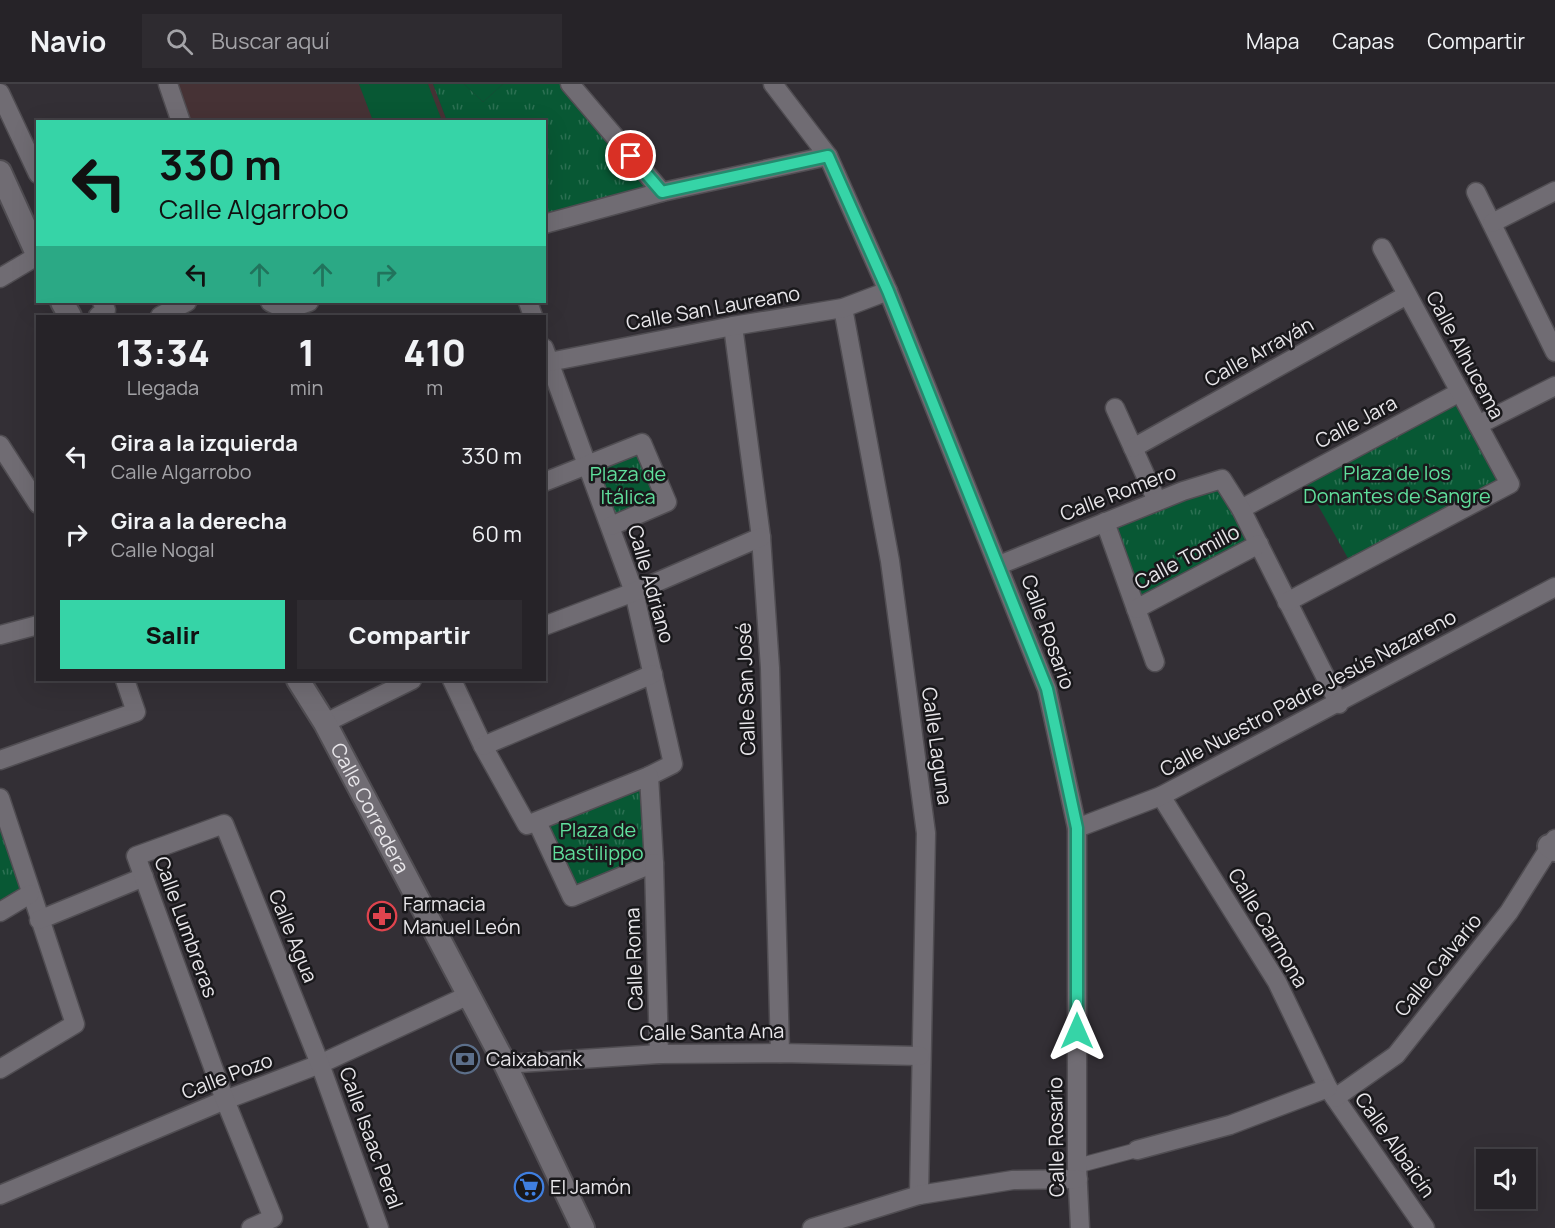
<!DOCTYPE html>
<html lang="es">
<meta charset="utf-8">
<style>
body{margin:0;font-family:Manrope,sans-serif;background:#2e2b30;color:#f1f3f6;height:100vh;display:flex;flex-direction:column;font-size:22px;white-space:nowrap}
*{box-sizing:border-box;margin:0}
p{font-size:20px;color:#a4a4a8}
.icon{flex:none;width:33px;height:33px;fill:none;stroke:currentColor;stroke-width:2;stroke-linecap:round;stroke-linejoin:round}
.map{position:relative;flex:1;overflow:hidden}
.drawer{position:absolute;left:36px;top:231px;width:510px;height:366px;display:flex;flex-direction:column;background:#262328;border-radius:0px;box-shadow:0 6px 24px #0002,0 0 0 2px #424045}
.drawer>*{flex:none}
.guide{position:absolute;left:36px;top:36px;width:510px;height:183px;border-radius:0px;box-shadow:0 6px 24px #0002,0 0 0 2px #424045;background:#36d4a7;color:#111;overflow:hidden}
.tools{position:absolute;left:1476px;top:1065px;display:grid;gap:12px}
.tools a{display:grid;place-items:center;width:60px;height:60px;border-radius:0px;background:#262328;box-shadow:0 6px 24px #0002,0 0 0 2px #424045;font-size:30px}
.pin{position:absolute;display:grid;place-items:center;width:51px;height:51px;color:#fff;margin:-26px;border:3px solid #fff;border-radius:50%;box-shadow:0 2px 6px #0007}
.me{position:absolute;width:66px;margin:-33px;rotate:0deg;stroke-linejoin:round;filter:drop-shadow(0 0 4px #0008)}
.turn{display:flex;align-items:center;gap:21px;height:126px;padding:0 24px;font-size:27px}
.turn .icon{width:78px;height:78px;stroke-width:2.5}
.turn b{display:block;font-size:42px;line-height:51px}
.lanes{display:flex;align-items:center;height:57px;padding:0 24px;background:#0003;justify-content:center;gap:30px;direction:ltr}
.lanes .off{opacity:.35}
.eta{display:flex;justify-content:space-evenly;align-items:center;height:102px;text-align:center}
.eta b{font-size:36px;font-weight:800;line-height:42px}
.cta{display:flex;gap:12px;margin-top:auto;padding:12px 24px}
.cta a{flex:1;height:69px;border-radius:0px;background:#36d4a7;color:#111;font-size:24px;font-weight:800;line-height:69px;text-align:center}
.cta a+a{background:#2e2b30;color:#f1f3f6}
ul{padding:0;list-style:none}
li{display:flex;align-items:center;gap:18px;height:78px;padding:0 24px}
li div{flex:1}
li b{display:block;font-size:22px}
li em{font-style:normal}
header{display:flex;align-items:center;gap:36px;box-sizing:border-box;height:84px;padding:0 30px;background:#262328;border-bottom:2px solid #424045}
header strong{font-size:28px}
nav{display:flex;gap:33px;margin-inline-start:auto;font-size:21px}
.search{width:420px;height:54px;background:#2e2b30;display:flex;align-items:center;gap:15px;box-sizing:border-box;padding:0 21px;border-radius:0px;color:#a4a4a8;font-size:22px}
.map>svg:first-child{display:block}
</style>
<header>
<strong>Navio</strong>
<div class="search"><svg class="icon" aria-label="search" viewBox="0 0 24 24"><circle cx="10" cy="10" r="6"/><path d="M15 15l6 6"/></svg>Buscar aquí</div>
<nav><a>Mapa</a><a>Capas</a><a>Compartir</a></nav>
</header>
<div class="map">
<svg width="1555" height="1144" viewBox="0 0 1555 1144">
<defs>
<pattern id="grass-tufts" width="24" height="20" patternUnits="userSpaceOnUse" patternTransform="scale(1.5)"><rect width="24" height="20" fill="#085834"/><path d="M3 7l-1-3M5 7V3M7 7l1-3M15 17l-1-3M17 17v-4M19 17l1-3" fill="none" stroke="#2c7052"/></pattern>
</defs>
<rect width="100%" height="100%" fill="#332f35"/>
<path fill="#463235" d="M168,0H433L447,37H181Z"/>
<g fill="url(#grass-tufts)">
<path d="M433,0H464L483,18L503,0H570L662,108L545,140L544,38L447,37Z"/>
<path d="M1460,308L1510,400L1353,483L1302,393Z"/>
<path d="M642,359L667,418L611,442L587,379Z"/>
<path d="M1222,395L1259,460L1136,525L1105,438Z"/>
<path d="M649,692L654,779L572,813L537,738Z"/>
<path d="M0,714L30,810L0,828Z"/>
</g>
<g fill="#085834">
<path d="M359,0H428L442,37H373Z"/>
<path d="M464,0H503L483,18Z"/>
</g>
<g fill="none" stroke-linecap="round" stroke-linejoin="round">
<g stroke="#504d52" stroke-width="16">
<path id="pedestrian" d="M1077,1082L1137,1066"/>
</g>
<g stroke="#504d52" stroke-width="21">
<g id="minor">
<path d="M168,0L181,38"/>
<path d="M570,0L662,108"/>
<path d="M773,0L828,72L888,207L1047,605L1077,744V1082L1080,1144"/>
<path d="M0,9L38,90"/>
<path d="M1476,108L1555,268"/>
<path d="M1492,139L1555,107"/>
<path d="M544,140L662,108L828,72"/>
<path d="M0,194L37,172"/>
<path d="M270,218L286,226L309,218"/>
<path d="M528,218L533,232"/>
<path d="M843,224L890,477L926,749L919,1111"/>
<path d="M98,232L106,226L102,218"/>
<path d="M160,232L187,218"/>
<path d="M733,242L761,453L770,584L780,969"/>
<path d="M544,264L634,508L673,680L649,692"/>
<path d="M544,279L733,242L843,224L888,207"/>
<path d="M1115,324L1157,417"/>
<path d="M1478,341L1555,302"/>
<path d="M0,361L38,420"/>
<path d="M1133,364L1407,211"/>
<path d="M544,398L642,359L667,418L611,442"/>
<path d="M1241,425L1460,308"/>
<path d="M1105,438L1155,578"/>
<path d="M999,481L1183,407L1222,395L1241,425L1339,620"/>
<path d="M1287,518L1510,400L1382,164"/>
<path d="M1136,525L1259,460"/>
<path d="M544,542L634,508L761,453"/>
<path d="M0,551L38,541"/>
<path d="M452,596L483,662L527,741L649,692L654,779L572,813L537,738"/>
<path d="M325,639L412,596"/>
<path d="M483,662L653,590"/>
<path d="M0,676L136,628L125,596"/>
<path d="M1161,712L1277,898L1328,1004L1425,1144"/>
<path d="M0,714L75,940L0,985"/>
<path d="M1077,744L1161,712L1555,503"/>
<path d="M654,779L659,970"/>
<path d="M0,828L30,810"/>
<path d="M39,836L144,793"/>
<path d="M505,980L659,970L780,969L920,972"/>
<path d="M1335,1014L1396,971L1509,828L1555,755"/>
<path d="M1137,1066L1230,1041L1328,1004"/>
<path d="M0,1111L225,1016L320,980L469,911"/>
<path d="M251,1144L273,1134L225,1016L136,772L224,740L320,980L379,1144"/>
<path d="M812,1144L919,1111L1013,1096L1078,1095"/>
</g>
</g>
<g stroke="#504d52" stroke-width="26">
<g id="tertiary">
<path d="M0,88L38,172"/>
<path d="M62,218L70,232"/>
<path id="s1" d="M298,596L325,639L505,980L583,1144"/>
<path d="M1549,762L1555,766"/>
</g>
</g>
<use href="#pedestrian" stroke="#706c73" stroke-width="14"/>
<use href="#minor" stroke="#706c73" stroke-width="18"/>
<use href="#tertiary" stroke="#706c73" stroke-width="22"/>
</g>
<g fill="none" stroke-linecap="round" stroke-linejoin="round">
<g stroke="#238a6d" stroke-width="15">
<path id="route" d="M631,72L662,108L828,72L888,207L1047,605L1077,744V947"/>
</g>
<use href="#route" stroke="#36d4a7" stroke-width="10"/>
</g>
<defs>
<g id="pharmacy-ring" transform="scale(1.5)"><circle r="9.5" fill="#19181b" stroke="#e0444e" stroke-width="1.5"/><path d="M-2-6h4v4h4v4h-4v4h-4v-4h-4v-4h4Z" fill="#e0444e"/></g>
<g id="bank-ring" transform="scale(1.5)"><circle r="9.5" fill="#19181b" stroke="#5c6f8a" stroke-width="1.5"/><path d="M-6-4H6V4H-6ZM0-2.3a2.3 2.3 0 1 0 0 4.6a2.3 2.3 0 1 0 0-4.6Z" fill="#5c6f8a"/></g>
<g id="supermarket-ring" transform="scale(1.5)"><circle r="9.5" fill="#19181b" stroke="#3f7fe0" stroke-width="1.5"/><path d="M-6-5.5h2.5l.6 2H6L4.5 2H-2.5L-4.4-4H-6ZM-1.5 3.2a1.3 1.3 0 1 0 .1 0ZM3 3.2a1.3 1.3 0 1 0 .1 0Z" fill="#3f7fe0"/></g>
</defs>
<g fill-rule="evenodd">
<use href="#pharmacy-ring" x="382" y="832"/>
<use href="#bank-ring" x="465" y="975"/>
<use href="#supermarket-ring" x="529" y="1103"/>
</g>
<g text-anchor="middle" stroke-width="5" stroke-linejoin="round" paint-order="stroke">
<g font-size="20" fill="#e8e6ea" stroke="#19181b">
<text transform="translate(713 224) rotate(-10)" y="7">Calle San Laureano</text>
<text transform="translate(1259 268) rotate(-29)" y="7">Calle Arrayán</text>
<text transform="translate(1465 271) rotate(62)" y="7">Calle Alhucema</text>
<text transform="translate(1356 338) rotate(-28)" y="7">Calle Jara</text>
<text transform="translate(1118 409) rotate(-21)" y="7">Calle Romero</text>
<text transform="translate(1187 473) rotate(-28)" y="7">Calle Tomillo</text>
<text transform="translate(651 500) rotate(74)" y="7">Calle Adriano</text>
<text transform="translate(1048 548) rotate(70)" y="7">Calle Rosario</text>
<text transform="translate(746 605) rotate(-92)" y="7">Calle San José</text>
<text transform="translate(1308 609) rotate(-28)" y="7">Calle Nuestro Padre Jesús Nazareno</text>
<text transform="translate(937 662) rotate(82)" y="7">Calle Laguna</text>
<text dy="7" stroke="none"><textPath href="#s1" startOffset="147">Calle Corredera</textPath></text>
<text transform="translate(186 843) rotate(70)" y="7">Calle Lumbreras</text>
<text transform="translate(1268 844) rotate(59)" y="7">Calle Carmona</text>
<text transform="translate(293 852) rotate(68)" y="7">Calle Agua</text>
<text transform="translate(634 875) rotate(-92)" y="7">Calle Roma</text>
<text transform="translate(1438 881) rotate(-51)" y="7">Calle Calvario</text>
<text transform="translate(712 948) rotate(-1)" y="7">Calle Santa Ana</text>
<text transform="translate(227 992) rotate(-21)" y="7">Calle Pozo</text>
<text transform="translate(1056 1053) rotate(-91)" y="7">Calle Rosario</text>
<text transform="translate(371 1054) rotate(70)" y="7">Calle Isaac Peral</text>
<text transform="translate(1395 1061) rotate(55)" y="7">Calle Albaicín</text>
</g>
<g font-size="20" fill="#60df9c" stroke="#19181b">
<text x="1397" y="396">Plaza de los<tspan x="1397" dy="23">Donantes de Sangre</tspan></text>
<text x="628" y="397">Plaza de<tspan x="628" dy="23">Itálica</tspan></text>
<text x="598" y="753">Plaza de<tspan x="598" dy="23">Bastilippo</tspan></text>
</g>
<g font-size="20" fill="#e8e6ea" stroke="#19181b" text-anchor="start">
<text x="403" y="827">Farmacia<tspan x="403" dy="23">Manuel León</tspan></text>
<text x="486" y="982">Caixabank</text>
<text x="550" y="1110">El Jamón</text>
</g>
</g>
</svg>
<div class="tools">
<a><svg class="icon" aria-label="sound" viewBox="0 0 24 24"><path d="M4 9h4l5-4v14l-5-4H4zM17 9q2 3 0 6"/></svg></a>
</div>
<div class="pin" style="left:631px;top:72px;background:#d93025"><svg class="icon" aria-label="arrive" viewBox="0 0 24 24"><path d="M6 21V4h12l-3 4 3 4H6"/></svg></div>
<svg class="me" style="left:1077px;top:947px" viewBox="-20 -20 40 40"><path d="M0-17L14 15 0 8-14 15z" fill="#36d4a7" stroke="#fff" stroke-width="4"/></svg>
<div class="guide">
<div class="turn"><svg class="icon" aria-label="left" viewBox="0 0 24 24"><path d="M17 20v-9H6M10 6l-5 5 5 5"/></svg><div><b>330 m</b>Calle Algarrobo</div></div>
<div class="lanes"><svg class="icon" aria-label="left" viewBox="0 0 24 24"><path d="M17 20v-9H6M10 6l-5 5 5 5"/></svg><svg class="icon off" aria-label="ahead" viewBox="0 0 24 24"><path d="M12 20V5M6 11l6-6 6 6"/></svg><svg class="icon off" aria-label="ahead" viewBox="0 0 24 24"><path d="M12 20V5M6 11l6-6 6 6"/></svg><svg class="icon off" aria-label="right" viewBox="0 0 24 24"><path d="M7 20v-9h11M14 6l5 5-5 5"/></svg></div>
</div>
<section class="drawer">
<div class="eta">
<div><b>13:34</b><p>Llegada</p></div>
<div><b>1</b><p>min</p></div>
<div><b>410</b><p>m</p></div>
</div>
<ul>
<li><svg class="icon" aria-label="left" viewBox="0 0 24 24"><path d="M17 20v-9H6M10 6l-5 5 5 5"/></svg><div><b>Gira a la izquierda</b><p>Calle Algarrobo</p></div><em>330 m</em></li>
<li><svg class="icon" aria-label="right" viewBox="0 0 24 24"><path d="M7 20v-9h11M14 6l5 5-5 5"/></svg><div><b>Gira a la derecha</b><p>Calle Nogal</p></div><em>60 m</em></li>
</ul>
<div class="cta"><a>Salir</a><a>Compartir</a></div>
</section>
</div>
